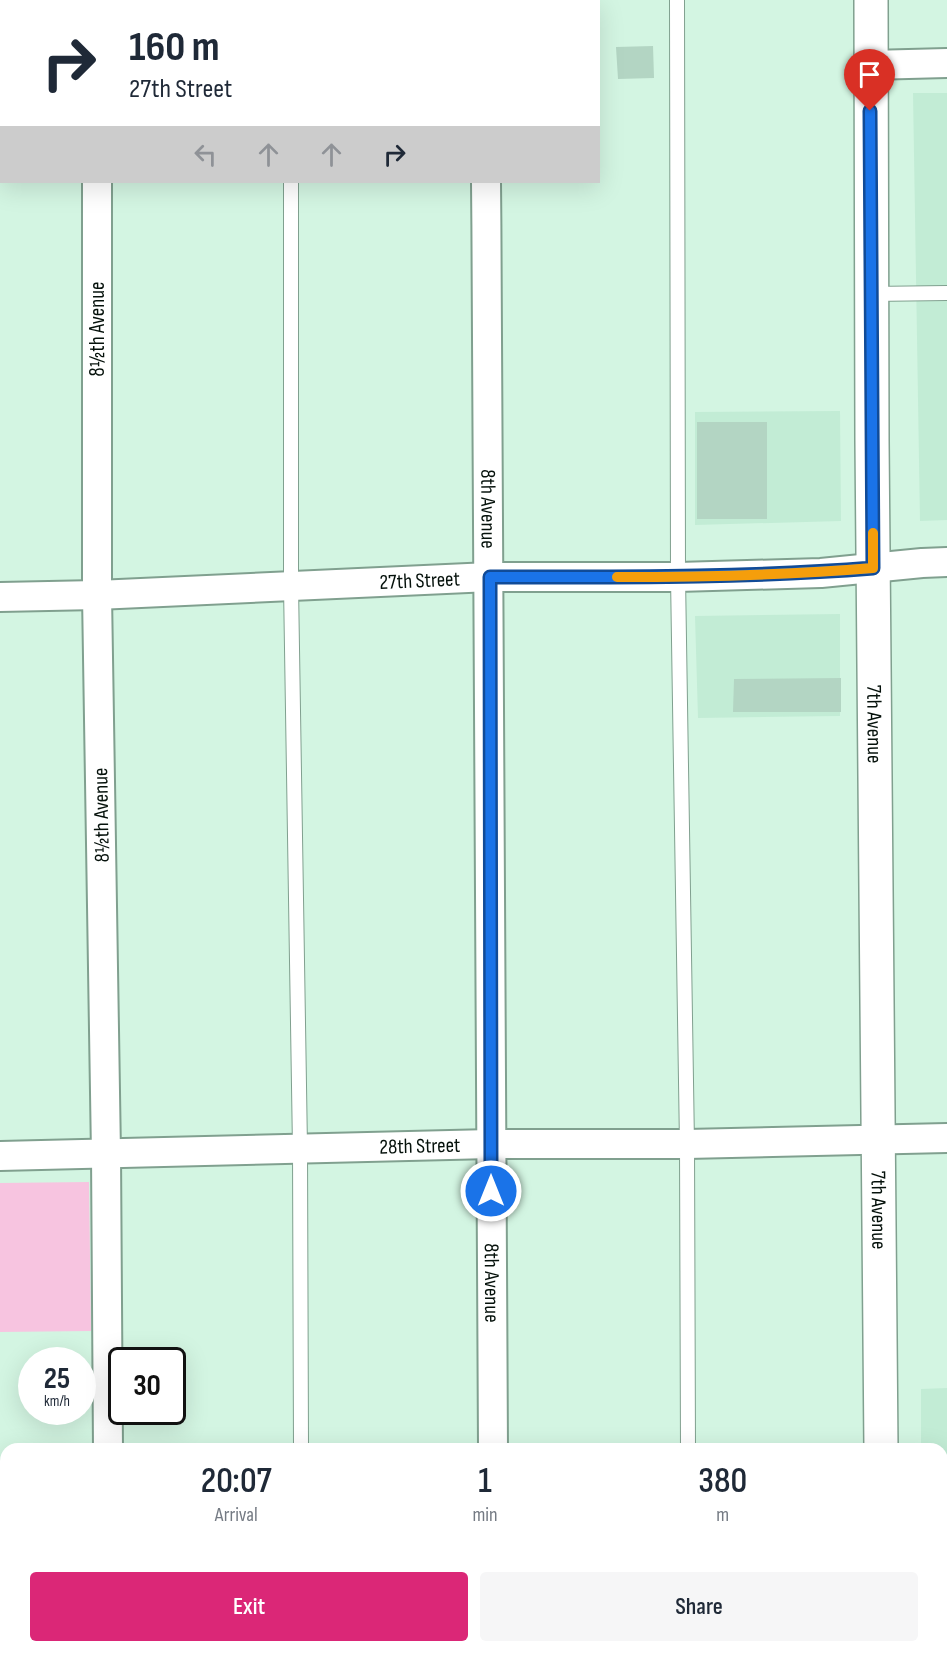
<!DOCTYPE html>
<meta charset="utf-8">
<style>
body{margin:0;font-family:"Sofia Sans Condensed",sans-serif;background:#f6f6f7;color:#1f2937;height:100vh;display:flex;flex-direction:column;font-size:22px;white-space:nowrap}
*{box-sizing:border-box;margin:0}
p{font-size:20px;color:#747a83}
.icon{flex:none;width:33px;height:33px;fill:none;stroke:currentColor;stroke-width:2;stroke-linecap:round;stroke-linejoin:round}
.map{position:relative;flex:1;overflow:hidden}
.panel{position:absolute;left:0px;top:1443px;width:948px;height:210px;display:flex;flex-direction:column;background:#fff;border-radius:18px 18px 0 0;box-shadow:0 6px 24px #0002}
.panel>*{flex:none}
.banner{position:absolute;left:0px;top:0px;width:600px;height:183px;box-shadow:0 6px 24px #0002;background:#fff;color:#1f2937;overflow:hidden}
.speed{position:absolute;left:18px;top:1347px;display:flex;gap:12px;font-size:30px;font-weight:700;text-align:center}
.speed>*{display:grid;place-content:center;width:78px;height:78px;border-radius:50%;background:#fff;box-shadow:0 6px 24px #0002;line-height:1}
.speed small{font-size:15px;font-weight:400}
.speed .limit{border:3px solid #111;border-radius:9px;background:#fff;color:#111}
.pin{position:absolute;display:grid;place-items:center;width:51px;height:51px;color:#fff;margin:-62px -26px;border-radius:50% 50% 50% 0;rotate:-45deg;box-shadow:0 0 6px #0007}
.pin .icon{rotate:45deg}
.me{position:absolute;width:66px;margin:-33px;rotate:0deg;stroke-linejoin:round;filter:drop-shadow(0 0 4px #0008)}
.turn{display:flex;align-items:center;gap:21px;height:126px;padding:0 30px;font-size:27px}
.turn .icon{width:78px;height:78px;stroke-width:2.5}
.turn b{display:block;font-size:42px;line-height:51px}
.lanes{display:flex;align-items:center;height:57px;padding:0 30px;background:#0003;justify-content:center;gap:30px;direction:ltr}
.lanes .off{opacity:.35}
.eta{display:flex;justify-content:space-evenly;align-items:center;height:102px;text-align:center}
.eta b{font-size:36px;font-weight:600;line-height:42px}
.action{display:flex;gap:12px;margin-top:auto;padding:12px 30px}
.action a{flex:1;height:69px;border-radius:6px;background:#db2777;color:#fff;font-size:24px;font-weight:600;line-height:69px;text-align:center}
.action a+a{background:#f6f6f7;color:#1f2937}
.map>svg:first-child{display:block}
</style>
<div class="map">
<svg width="947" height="1653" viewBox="0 0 947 1653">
<rect width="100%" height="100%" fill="#d3f5e2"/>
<g fill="#c2ecd5">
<path d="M913,93H947V520L920,521Z"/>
<path d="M840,411L841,521L695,525V412Z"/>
<path d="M840,614V716L698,718L695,616Z"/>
<path d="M947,1388V1653H923V1647H942V1449H921V1389Z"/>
</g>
<path fill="#f7c4e0" d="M89,1182L91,1331L0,1332V1183Z"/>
<g fill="#b3d5c3">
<path d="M653,46L654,78L618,79L616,47Z"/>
<rect x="697" y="422" width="70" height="97"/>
<path d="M841,678V712H733L734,679Z"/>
<path d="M943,1486H947V1535H944Z"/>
</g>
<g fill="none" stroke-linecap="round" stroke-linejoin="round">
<g stroke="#80a08f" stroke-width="16">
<g id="lane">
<path d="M677,0L678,577L687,1144L688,1449"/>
<path d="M290,2V0"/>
<path d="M291,182V586L300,1148L301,1449"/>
<path d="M871,294L947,293"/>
<path d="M302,1647V1653"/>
<path d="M689,1647V1653"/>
</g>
</g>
<g stroke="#80a08f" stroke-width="32">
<g id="street">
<path d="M97,0V2"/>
<path d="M485,2V0"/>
<path d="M870,65L947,63"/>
<path d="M97,182V595L106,1154L108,1449"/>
<path id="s1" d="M486,182C490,604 490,1026 493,1449"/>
<path id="s2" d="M0,597L97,595L490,577H678L821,573L922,563L947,562"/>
<path id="s3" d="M0,1156L491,1144H687L947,1138"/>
<path d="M109,1647V1653"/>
<path d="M494,1647L495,1653"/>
</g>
</g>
<g stroke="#80a08f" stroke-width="36">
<g id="secondary">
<path id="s4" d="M871,0L872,441L881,1449"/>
<path d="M883,1647V1653"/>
</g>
</g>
<use href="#lane" stroke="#fff" stroke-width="14"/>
<use href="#street" stroke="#fff" stroke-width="28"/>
<use href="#secondary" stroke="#fff" stroke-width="33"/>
</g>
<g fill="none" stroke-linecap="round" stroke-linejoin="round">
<g stroke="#114b97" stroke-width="15">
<path id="route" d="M491,1191L490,577C618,577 746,578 873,568L870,111"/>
</g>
<use href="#route" stroke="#1a73e8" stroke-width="10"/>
<path stroke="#f59e0b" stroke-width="10" d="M617,577C703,577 788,575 873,568V533"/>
</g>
<g text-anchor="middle" stroke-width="6" stroke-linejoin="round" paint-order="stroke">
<g font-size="21" fill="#05110b" stroke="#fff">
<text transform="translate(97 329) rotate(-90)" y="7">8½th Avenue</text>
<text dy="7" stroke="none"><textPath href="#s1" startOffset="327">8th Avenue</textPath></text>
<text dy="7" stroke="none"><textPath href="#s2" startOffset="420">27th Street</textPath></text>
<text dy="7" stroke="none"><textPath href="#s4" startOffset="724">7th Avenue</textPath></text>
<text transform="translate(101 815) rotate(-91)" y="7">8½th Avenue</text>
<text dy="7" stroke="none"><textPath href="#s3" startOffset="420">28th Street</textPath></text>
<text dy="7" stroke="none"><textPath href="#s4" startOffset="1210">7th Avenue</textPath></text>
<text dy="7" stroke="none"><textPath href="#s1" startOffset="1101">8th Avenue</textPath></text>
</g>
</g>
</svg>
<div class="speed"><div>25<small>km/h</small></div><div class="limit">30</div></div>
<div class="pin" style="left:870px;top:111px;background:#d93025"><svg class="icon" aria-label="arrive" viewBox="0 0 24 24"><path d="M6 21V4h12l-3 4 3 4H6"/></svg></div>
<svg class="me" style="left:491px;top:1191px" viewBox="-20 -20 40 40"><circle r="17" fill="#1a73e8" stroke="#fff" stroke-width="3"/><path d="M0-11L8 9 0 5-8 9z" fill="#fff"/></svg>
<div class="banner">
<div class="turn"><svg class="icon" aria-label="right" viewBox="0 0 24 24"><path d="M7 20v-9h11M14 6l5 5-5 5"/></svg><div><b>160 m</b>27th Street</div></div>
<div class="lanes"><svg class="icon off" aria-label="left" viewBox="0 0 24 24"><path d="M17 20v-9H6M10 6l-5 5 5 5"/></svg><svg class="icon off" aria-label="ahead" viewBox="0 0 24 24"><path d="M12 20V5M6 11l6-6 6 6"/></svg><svg class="icon off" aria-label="ahead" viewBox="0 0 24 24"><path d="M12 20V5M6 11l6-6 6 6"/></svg><svg class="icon" aria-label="right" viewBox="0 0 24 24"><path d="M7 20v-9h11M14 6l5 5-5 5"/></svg></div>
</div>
<section class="panel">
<div class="eta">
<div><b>20:07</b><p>Arrival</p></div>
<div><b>1</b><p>min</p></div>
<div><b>380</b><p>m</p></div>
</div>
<div class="action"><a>Exit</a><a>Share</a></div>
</section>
</div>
